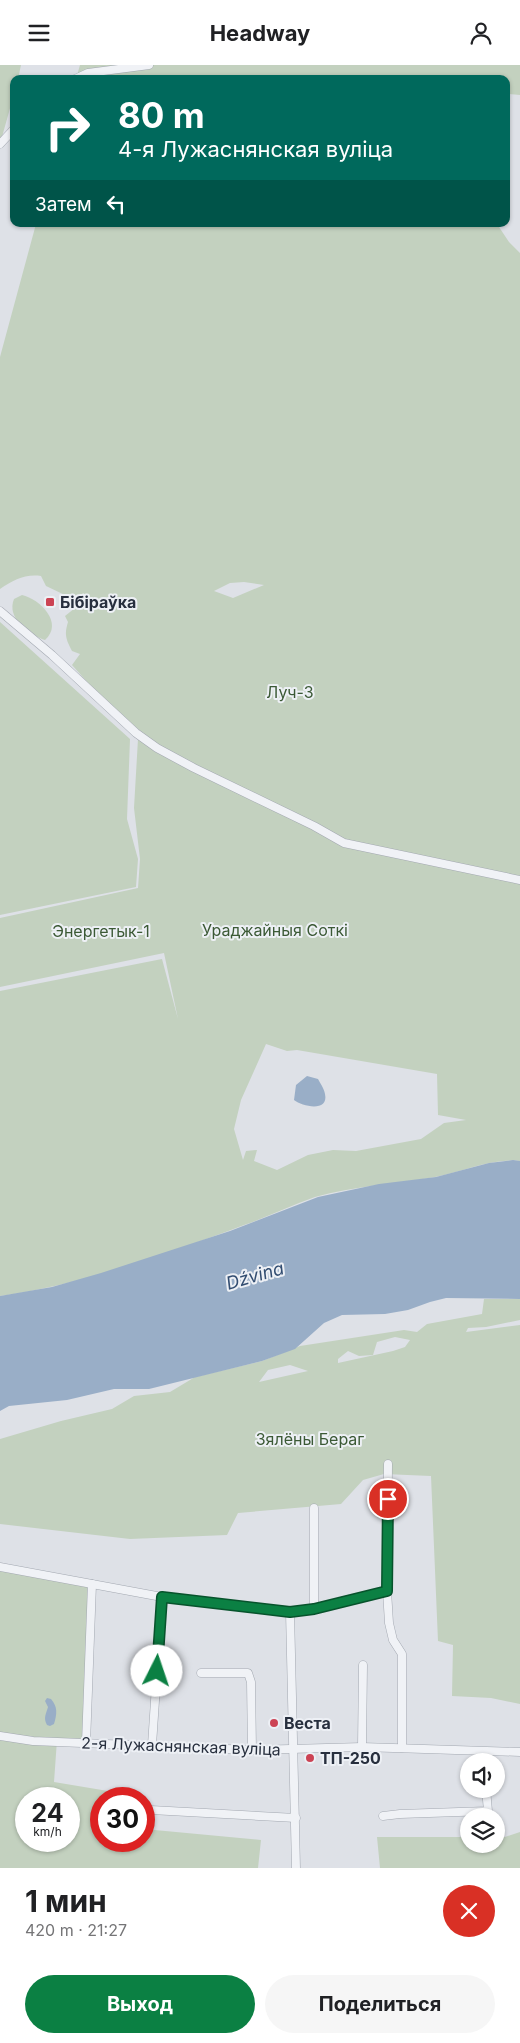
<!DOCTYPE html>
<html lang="ru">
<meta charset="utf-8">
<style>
body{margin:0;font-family:Inter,sans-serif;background:#f6f6f6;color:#202124;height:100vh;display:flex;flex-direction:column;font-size:19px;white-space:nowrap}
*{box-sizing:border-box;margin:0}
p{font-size:16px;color:#757577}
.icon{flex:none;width:28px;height:28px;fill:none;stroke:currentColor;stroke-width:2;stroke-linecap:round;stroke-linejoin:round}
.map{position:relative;height:1803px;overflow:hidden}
.panel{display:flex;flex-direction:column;background:#fff;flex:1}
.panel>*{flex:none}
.top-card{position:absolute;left:10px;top:10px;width:500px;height:152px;border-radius:10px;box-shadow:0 1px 4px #0004;background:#00695c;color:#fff;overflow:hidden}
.buttons{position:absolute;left:460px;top:1688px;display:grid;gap:10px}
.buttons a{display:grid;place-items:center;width:45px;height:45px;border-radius:50%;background:#fff;box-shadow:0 1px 4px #0004;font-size:25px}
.speed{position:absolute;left:15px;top:1722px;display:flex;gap:10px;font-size:25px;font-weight:700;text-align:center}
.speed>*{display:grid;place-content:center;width:65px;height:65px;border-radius:50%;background:#fff;box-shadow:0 1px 4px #0004;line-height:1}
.speed small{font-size:12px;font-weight:400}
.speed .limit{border:8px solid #d22;background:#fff;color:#111}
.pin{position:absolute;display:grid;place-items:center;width:42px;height:42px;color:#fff;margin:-21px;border:2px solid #fff;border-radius:50%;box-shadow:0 1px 5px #0007}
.me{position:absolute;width:55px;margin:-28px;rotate:4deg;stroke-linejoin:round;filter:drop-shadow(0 0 4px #0008)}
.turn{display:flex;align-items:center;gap:18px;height:105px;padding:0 25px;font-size:22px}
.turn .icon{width:65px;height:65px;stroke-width:2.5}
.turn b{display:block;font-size:35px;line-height:42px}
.then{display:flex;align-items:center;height:48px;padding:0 25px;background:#0003;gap:10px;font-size:19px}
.round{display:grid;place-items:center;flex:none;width:52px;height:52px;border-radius:26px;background:#f6f6f6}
.summary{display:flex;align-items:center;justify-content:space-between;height:85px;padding:0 25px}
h1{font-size:30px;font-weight:700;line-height:38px}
.cta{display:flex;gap:10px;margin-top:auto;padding:10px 25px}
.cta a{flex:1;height:58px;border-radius:30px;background:#0b8043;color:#fff;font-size:20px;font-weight:700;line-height:58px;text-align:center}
.cta a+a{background:#f6f6f6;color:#202124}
header{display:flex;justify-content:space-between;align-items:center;height:65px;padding:0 25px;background:#fff;font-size:22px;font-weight:700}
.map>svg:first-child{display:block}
</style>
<header><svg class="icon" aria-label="menu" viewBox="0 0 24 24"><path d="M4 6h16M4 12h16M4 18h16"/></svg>Headway<svg class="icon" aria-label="person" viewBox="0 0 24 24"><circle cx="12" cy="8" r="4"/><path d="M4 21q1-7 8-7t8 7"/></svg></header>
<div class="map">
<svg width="520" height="1803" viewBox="0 0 520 1803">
<rect width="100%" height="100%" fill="#dee1e7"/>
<g fill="#c3d1bf" fill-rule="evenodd">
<path d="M0,0H21L18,14H14V29L0,79Z"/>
<path d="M80,0H520V30L509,29L506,34V14H76Z"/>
<path d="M36,159H497L509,177L520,188V1096C491,1093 463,1107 435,1112C395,1119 354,1121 315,1132C291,1140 268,1152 244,1160C167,1189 81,1220 0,1231V926L162,894L178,954L164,888L0,922V853L138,823L140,794L134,743L138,674L72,600L80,589L72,586C66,574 64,570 68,557L65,551L75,543L68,534L73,529L67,531L46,521L41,511C24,509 14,515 0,524V292ZM244,517L264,520L233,533L214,526L230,518ZM266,979L287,986L297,985L437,1009L438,1050L466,1055L444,1058L421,1074L356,1086L333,1085L308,1090L277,1105L254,1096L257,1085L246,1086L243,1095L234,1064L241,1035Z"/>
<path d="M22,530C40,534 64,558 45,575C29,570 6,553 14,534Z"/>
<path d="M0,557L130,674L127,754L138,794L136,822L0,850Z"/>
<path d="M484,1234H520V1255L486,1262L468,1263L466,1267L520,1260V1639L491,1633L452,1631L453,1580L438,1576L431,1411L384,1409L363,1415L341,1439L238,1448L227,1470L130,1474L0,1459V1374L61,1356L112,1344L134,1331L170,1327L195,1312L262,1296L300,1281L404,1265L417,1267L427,1259L482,1249ZM395,1272L410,1275L405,1282L393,1286L338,1298V1294L348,1286L359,1291L373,1290L377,1277ZM290,1300L308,1306L259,1317L268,1305Z"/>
<path d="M0,1504L88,1521L83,1675H57L54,1717L108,1726L109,1734H101V1776H144V1764L261,1775L258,1803H0ZM26,1734H69V1776H26Z"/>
<path d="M520,1767V1803H380L377,1772H469V1779H496V1772H505Z"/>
</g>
<g fill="#99aec7">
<path d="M307,1011L318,1014C320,1018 324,1023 325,1029C329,1047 303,1042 294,1035L296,1020Z"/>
<path d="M513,1095L520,1096V1234L446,1233L430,1237L408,1245L385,1249L342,1250L324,1258L295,1284L262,1296L149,1324H114L67,1335L9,1341L0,1346V1231L52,1222L101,1208L230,1166L318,1132L379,1119L436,1112L489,1098Z"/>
<path d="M47,1633L51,1634C58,1642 57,1649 54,1659L50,1661L47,1660C43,1653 46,1649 48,1642L45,1636Z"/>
</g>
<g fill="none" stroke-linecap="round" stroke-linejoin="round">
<g stroke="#a3a8b1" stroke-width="9">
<g id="minor">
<path d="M75,14L88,8L149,0"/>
<path d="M0,79L14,64"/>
<path d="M0,546L52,590L136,668L157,683L194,703L314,761L344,778L520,815"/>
<path d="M388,1399L387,1526L389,1558L393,1575L402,1589V1683"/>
<path d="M314,1443V1544"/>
<path d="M0,1502L162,1532L290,1547L314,1544L387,1526"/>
<path d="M290,1547L296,1803"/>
<path d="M201,1608H248L251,1617L252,1685"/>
<path d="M0,1671L33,1676L252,1685L362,1682L520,1687"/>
<path d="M86,1678L92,1519"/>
<path d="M152,1680L162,1532"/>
<path d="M362,1682L363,1600"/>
<path d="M151,1745L296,1753"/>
<path d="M383,1751L400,1749L488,1746L486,1724"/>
</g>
</g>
<use href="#minor" stroke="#f0f2f6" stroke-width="8"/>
</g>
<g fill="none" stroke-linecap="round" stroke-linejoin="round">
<g stroke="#07532c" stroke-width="12">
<path id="route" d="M157,1606L162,1532L290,1547L314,1544L387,1526L388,1434"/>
</g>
<use href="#route" stroke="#0b8043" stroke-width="9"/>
</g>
<g fill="#cc4354" stroke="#edf0f5" stroke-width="2">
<rect x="45" y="532" width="10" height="10" rx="2.5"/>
<circle cx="274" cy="1658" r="5"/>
<circle cx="310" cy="1693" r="5"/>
</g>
<g text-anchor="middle" stroke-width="4" stroke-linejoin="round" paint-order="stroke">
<g font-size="16" font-weight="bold" fill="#272f3e" stroke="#edf0f5" text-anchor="start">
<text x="60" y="543">Бібіраўка</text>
<text x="284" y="1664">Веста</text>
<text x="320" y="1699">ТП-250</text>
</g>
<g font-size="16" fill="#3b5935" stroke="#edf0f5">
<text x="290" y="633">Луч-3</text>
<text x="275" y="871">Ураджайныя Соткі</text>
<text x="101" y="872">Энергетык-1</text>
<text x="310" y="1380">Зялёны Бераг</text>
</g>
<g font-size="16" fill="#272f3e" stroke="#edf0f5">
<text transform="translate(181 1681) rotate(2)" y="6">2-я Лужаснянская вуліца</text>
</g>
<g font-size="18" font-style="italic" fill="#324d71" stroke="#edf0f5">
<text transform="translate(255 1211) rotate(-16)" y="6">Dźvina</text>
</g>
</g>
</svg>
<div class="buttons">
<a><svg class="icon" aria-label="sound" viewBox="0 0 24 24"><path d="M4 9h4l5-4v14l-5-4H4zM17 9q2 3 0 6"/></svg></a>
<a><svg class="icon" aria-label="layers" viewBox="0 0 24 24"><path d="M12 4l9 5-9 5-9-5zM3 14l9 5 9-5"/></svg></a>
</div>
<div class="speed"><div>24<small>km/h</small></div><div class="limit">30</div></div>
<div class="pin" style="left:388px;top:1434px;background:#d93025"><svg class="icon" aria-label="arrive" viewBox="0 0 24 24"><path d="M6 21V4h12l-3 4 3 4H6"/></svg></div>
<svg class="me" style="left:157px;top:1606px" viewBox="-20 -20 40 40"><circle r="19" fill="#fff"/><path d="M0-13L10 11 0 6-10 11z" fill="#0b8043"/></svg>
<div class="top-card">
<div class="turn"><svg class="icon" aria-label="right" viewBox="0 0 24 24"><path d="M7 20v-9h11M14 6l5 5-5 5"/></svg><div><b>80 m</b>4-я Лужаснянская вуліца</div></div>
<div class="then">Затем<svg class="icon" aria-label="left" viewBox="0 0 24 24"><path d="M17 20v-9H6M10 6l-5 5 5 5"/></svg></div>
</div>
</div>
<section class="panel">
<div class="summary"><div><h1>1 мин</h1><p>420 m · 21:27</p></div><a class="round" style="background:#d93025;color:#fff"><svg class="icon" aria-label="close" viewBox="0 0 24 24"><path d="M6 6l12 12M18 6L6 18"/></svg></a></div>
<div class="cta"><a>Выход</a><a>Поделиться</a></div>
</section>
